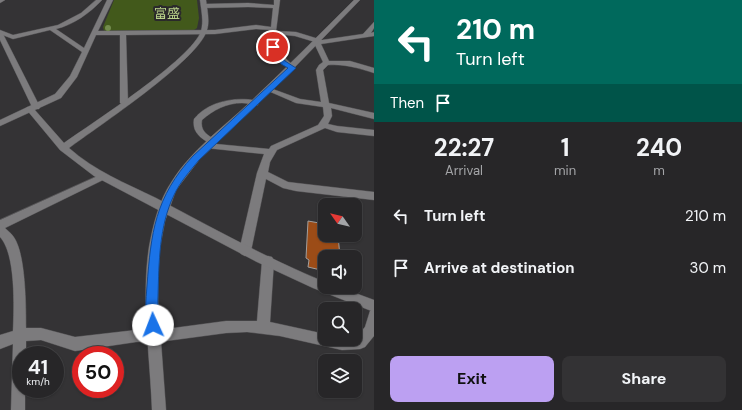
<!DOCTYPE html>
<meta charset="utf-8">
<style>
body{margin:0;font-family:"DM Sans","Noto Sans JP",sans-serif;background:#333234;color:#f1f3f6;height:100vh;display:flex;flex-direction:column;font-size:15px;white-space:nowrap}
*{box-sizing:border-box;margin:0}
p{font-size:13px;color:#a4a5a8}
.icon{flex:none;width:22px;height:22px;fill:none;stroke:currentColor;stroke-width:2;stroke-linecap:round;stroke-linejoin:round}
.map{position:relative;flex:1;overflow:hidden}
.side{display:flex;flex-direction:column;background:#272628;width:368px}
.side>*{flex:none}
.hud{background:#00695c;color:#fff;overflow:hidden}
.needle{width:26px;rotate:304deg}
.tools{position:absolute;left:318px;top:198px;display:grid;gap:8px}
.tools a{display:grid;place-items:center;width:44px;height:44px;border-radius:8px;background:#272628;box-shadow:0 1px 3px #0004,0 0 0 1px #434345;font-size:20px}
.speed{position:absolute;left:12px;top:346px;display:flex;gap:8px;font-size:20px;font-weight:700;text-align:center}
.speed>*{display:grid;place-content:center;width:52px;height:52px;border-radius:50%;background:#272628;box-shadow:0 1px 3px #0004,0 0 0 1px #434345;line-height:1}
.speed small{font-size:10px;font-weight:400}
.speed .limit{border:6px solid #d22;background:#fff;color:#111}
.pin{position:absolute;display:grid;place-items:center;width:34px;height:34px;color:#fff;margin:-17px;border:2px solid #fff;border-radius:50%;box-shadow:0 1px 4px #0007}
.me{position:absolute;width:44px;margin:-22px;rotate:358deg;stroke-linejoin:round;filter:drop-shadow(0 0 3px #0008)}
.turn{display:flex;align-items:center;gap:14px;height:84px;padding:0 16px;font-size:18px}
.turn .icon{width:52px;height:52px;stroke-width:2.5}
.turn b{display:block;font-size:28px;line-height:34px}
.then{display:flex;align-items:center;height:38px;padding:0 16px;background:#0003;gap:8px;font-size:15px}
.eta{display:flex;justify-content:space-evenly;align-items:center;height:68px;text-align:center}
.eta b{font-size:24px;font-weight:700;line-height:28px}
.button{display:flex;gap:8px;margin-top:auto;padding:8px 16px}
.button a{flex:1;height:46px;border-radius:8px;background:#bca0f2;color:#111;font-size:16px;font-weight:700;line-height:46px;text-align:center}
.button a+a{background:#333234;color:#f1f3f6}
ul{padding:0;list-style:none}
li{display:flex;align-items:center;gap:12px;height:52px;padding:0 16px}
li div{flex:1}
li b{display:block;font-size:15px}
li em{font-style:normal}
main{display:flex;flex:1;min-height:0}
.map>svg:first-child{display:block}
</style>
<main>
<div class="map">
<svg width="374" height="410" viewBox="0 0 374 410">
<rect width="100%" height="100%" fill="#343335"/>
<path fill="#42591b" d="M114,0H197L199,18L197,28L194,30L104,31L103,27Z"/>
<path fill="#9c4c17" stroke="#a3a09e" d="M308,221L325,224V235H338L340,257H325V271L308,267L309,260L306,258Z"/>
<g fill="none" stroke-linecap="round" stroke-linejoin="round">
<g stroke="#535254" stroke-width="1">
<g id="minor">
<path d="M0,0H5L0,3Z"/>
<path d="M96,0H102C90,13 73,25 56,29L84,48L107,0H113L98,31L215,30L256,25L271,27L273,8L248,7L204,8L201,6L204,4L248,3L274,5V0H280L276,31L296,32L322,40L363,34L374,22V28L371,33L374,32V36L321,44L329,61H350L374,68V73C358,68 345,64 328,65L323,70L329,103L374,113V119L331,108L332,116L328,124L337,126L374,130V136L337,132L325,128L277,150L270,162L268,172L288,182L296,183L374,192V200L296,191L283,188L266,179L251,251L249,254L245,256L241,254L239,251L257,173L264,154L206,148L205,146L209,143C199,137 192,131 194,119C208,101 237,96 258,101V105C253,106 248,103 242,103C227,103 213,110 202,120C200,131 207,135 216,140V144L269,149L271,146L318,125L324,116L323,107L296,103L266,90L270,88L300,99L321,102L316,70L319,65L323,62L314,43L315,42L295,36L276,34C274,51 285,57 295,67L290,68C275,60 267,46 270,30L256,29L215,34L126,35L128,103L124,105L120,103V35H96L77,77L61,98L0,126V120L55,94L70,76L82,52L50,30L13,39L0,34V30L13,35L58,25L81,13Z"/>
<path d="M102,174L105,175L107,177L105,179L5,228C7,230 11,233 13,236C26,252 26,308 26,328H41L75,337L136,330L166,329L226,321H257L262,261L264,257L268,256L272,257L274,261L270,322L325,334V339H355V336H357L365,327L370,311L374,309V336L365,347L360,349L342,350L280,336L247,332L226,333L166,341L136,342L75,351L41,340L26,341V355H21V389H25V410H11L13,344L0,349V335L13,331C14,308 16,254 0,237V220Z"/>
</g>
</g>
<g stroke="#535254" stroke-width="1">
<path id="tertiary" d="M200,0H206C207,9 210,21 207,30C199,60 97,127 69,148C95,171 125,183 156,198C211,227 266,258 325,282V287H339L374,300V312L313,288L257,262L94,176L60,150L26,109L27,107H32L0,40V32L3,34L40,107L39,109H34L64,143C92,123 192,59 201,31C204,21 201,9 200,0Z"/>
</g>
<g stroke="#535254" stroke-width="1">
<path id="secondary" d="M354,0H360L294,68L199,160L176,190L165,221L160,247L158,274V301L166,410H152C150,356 141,300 149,247C153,225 159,200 172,181C191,151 222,128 248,104C284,70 319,35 354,0Z"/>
</g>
<use href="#minor" fill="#7c7b7d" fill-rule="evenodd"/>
<use href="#tertiary" fill="#7c7b7d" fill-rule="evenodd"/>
<use href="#secondary" fill="#7c7b7d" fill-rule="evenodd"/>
</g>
<circle fill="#738c4d" cx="108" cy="28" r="3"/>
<path fill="#1a73e8" stroke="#114b97" d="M271,45H275L285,61L296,68L199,160C190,171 180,182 174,195C159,226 159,262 158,296C157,306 161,319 157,329L153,331L149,329C144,317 146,299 147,286C151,233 155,197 193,156L288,68L281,64L270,47Z"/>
<g text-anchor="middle" stroke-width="4" stroke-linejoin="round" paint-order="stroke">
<g font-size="13" fill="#b9d289" stroke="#2a292b">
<text x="167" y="18">富盛</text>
</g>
</g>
</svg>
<div class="tools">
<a><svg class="needle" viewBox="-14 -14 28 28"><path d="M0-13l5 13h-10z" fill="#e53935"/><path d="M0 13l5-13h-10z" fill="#a4a5a8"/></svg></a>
<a><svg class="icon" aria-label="sound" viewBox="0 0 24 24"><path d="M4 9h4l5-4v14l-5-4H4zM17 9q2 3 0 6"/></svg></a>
<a><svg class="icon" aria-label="search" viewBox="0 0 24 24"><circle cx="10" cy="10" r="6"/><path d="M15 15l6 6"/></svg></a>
<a><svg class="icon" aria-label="layers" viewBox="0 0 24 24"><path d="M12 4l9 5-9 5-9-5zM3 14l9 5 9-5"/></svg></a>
</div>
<div class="speed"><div>41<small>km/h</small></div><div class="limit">50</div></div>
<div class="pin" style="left:273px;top:47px;background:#d93025"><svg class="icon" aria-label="arrive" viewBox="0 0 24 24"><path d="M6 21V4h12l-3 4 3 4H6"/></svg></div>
<svg class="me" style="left:153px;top:325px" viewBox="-20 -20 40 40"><circle r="19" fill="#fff"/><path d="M0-13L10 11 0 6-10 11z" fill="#1a73e8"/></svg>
</div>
<section class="side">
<div class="hud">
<div class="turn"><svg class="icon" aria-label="left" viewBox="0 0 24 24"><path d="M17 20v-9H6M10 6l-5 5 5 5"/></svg><div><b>210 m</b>Turn left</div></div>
<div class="then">Then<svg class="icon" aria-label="arrive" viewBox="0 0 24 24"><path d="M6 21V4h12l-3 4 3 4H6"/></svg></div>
</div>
<div class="eta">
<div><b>22:27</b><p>Arrival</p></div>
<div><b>1</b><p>min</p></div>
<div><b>240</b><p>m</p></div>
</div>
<ul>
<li><svg class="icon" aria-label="left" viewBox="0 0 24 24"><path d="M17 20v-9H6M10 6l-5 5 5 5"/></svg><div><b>Turn left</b></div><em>210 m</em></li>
<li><svg class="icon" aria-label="arrive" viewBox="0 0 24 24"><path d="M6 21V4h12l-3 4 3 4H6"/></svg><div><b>Arrive at destination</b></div><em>30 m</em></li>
</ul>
<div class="button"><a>Exit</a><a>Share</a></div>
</section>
</main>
